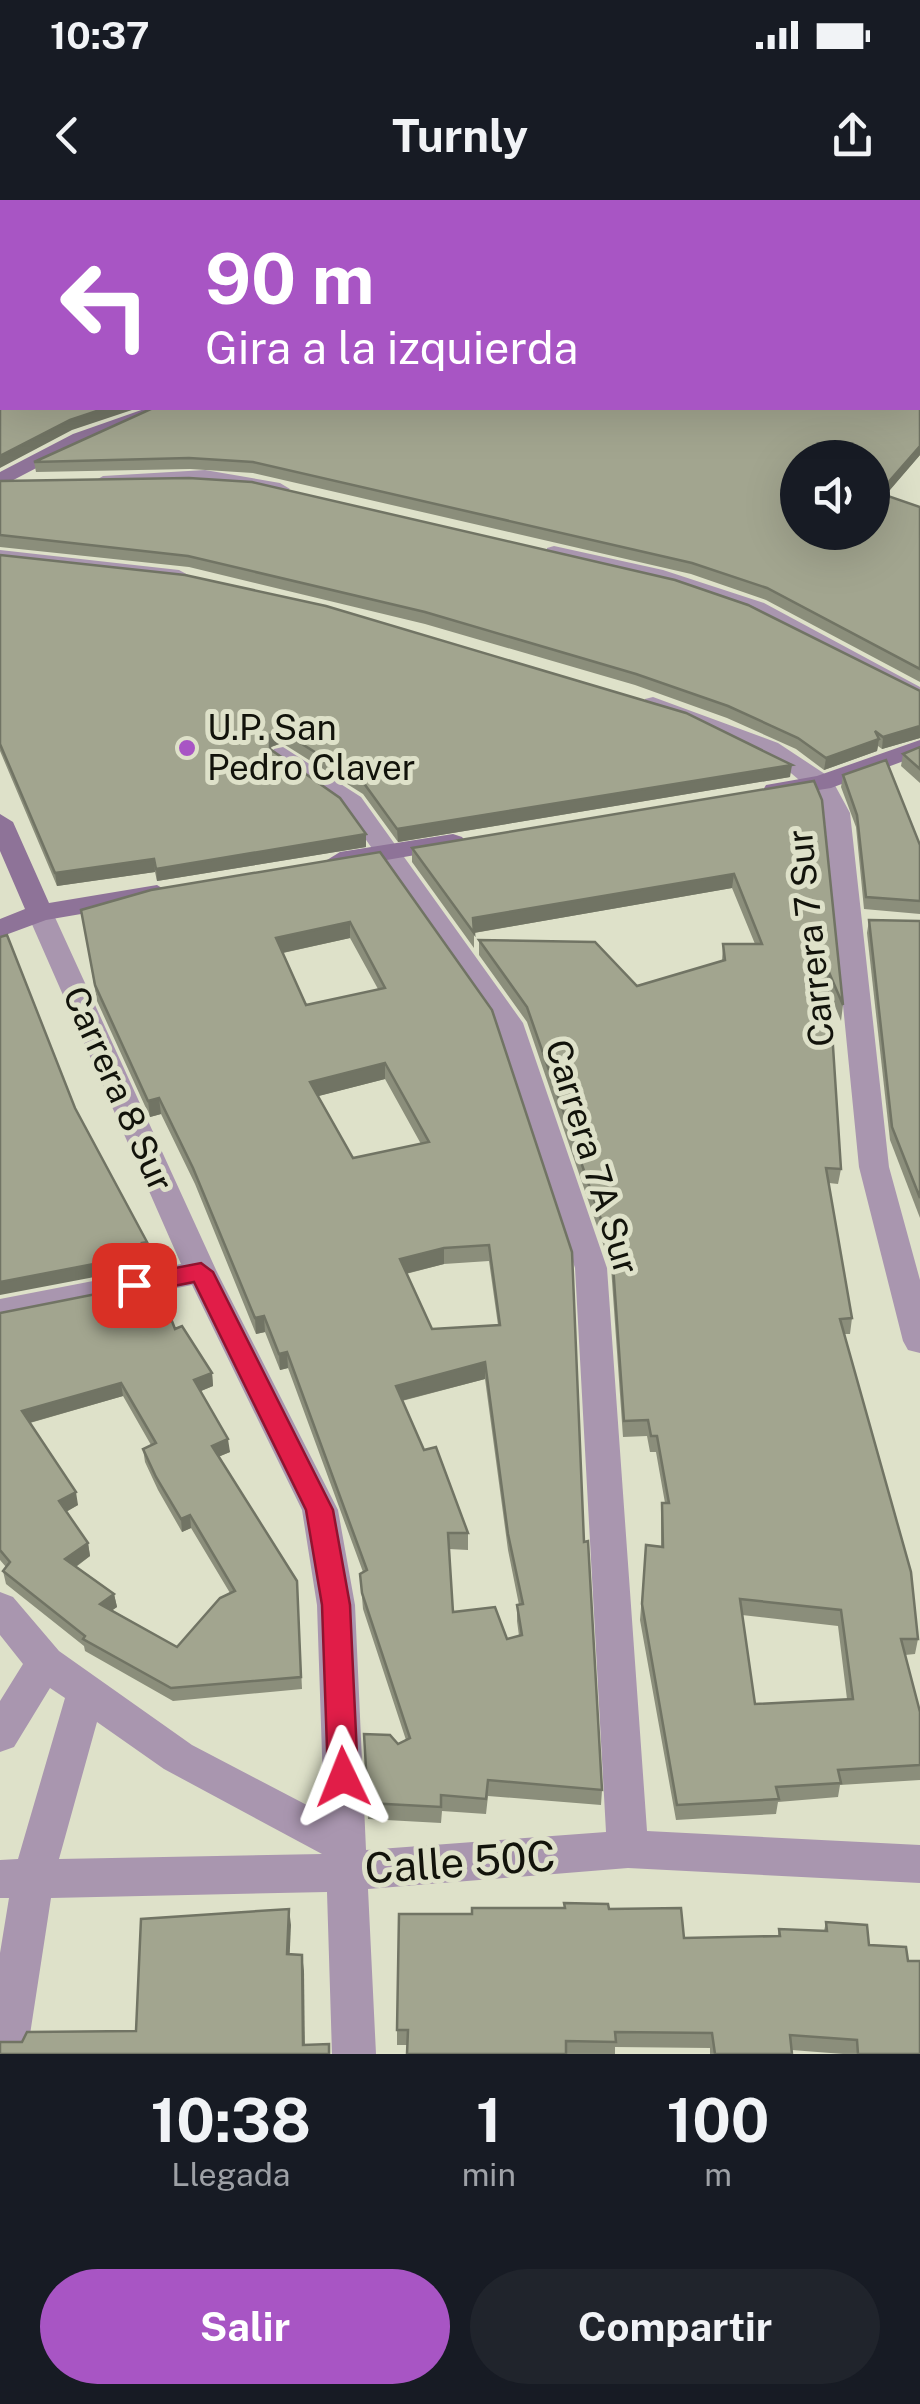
<!DOCTYPE html>
<html lang="es">
<style>
body{margin:0;font-family:"Public Sans",sans-serif;background:#20242c;color:#f1f3f6;height:100vh;display:flex;flex-direction:column;font-size:38px;white-space:nowrap}
*{box-sizing:border-box;margin:0}
p{font-size:32px;color:#9ea1a6}
.icon{flex:none;width:55px;height:55px;fill:none;stroke:currentColor;stroke-width:2;stroke-linecap:round;stroke-linejoin:round}
.map{position:relative;height:1854px;overflow:hidden}
.drawer{display:flex;flex-direction:column;background:#171b24;flex:1}
.drawer>*{flex:none}
.guide{position:absolute;left:0px;top:0px;width:920px;height:210px;box-shadow:0 10px 40px #0002;background:#a855c4;color:#fff;overflow:hidden}
.controls{position:absolute;left:780px;top:240px;display:grid;gap:20px}
.controls a{display:grid;place-items:center;width:110px;height:110px;border-radius:50%;background:#171b24;box-shadow:0 10px 40px #0002;font-size:50px}
.pin{position:absolute;display:grid;place-items:center;width:85px;height:85px;color:#fff;margin:-42px;border-radius:20px;box-shadow:0 5px 15px #0006}
.me{position:absolute;width:110px;margin:-55px;rotate:358deg;stroke-linejoin:round;filter:drop-shadow(0 0 8px #0008)}
.turn{display:flex;align-items:center;gap:35px;height:210px;padding:0 40px;font-size:45px}
.turn .icon{width:130px;height:130px;stroke-width:2.5}
.turn b{display:block;font-size:70px;line-height:85px}
.eta{display:flex;justify-content:space-evenly;align-items:center;height:170px;text-align:center}
.eta b{font-size:60px;font-weight:700;line-height:70px}
.cta{display:flex;gap:20px;margin-top:auto;padding:20px 40px}
.cta a{flex:1;height:115px;border-radius:60px;background:#a855c4;color:#fff;font-size:40px;font-weight:700;line-height:115px;text-align:center}
.cta a+a{background:#20242c;color:#f1f3f6}
.status{display:flex;justify-content:space-between;align-items:center;height:70px;padding:0 50px;background:#171b24;direction:ltr}
.status svg{height:28px;fill:currentColor}
header{display:flex;justify-content:space-between;align-items:center;height:130px;padding:0 40px;background:#171b24;font-size:45px;font-weight:700}
.map>svg:first-child{display:block}
</style>
<div class="status"><b>10:37</b><svg viewBox="0 0 49 12"><path d="M0 12V9h3v3zM5 12V6h3v6zM10 12V3h3v9zM15 12V0h3v12zM26 1h20v11H26zM47 4h2v5h-2z"/></svg></div>
<header><svg class="icon" aria-label="back" viewBox="0 0 24 24"><path d="M15 5l-7 7 7 7"/></svg>Turnly<svg class="icon" aria-label="share" viewBox="0 0 24 24"><path d="M12 15V3M7 8l5-5 5 5M5 13v7h14v-7"/></svg></header>
<div class="map">
<svg width="920" height="1854" viewBox="0 0 920 1854">
<rect width="100%" height="100%" fill="#dee1c9"/>
<g fill="none" stroke-linecap="round" stroke-linejoin="round">
<g fill="#a996af" fill-rule="evenodd">
<path d="M205,270L280,283L290,289L280,295L205,282L103,288L93,282L103,276Z"/>
<path d="M554,346L663,370L764,403L920,487V503L748,413L649,380L547,356V348Z"/>
<path d="M0,350L179,370L190,376L179,382L0,362Z"/>
<path d="M653,497L778,543L831,578L850,613L889,967L920,1080V1153L908,1150L903,1141L859,967L824,613C793,550 706,532 645,509V499Z"/>
<path d="M283,547L361,597L523,823L607,1068L647,1631L920,1645V1683L628,1668L368,1689L376,1854H332L327,1692L51,1698L27,1854H0V1753L9,1698H0V1660L18,1659L65,1498L50,1488L14,1547L0,1552V1501L23,1464L0,1435V1392L13,1397L59,1451L192,1545L324,1614L317,1405L302,1310L192,1085L0,1123V1099L181,1064L27,713L31,707L40,705L53,713L217,1072L338,1310L355,1405L366,1650L606,1632L575,1068L495,824L343,607L274,559L271,554L274,549ZM97,1522L164,1569L322,1654L59,1659Z"/>
</g>
<g fill="#8e7398" fill-rule="evenodd">
<path d="M147,208H174L67,252L0,287V272L73,234Z"/>
<path d="M920,540V555L831,588L775,597L763,590L766,585L817,576Z"/>
<path d="M0,614L13,622L49,703L157,685L170,693L157,701L46,720L0,737V719L25,709L0,651Z"/>
<path d="M453,634L462,637L466,642L462,647L340,668L327,660L340,652Z"/>
</g>
</g>
<g fill="#8b8e7b" fill-rule="evenodd">
<path d="M0,0H920V255L885,295L920,307V482L766,400L691,374L253,273L190,269L36,272L34,262L918,208L2,2V31L0,32Z"/>
<path d="M0,281L920,491V538L882,549L878,546L877,551L824,570L796,549L727,518L635,485L425,424L189,367L0,347Z"/>
<path d="M0,355L790,577L398,642L363,594L282,543L271,547V550L366,634V647L157,681L155,672L57,686L0,551Z"/>
<path d="M920,547V583L901,566L903,554Z"/>
<path d="M843,575L920,645V714L864,709L856,627L841,587Z"/>
<path d="M814,581L843,805L841,821L830,794L841,969L838,984L829,983L852,1118L850,1134H844L918,1439L915,1454L905,1455L920,1512V1580L840,1585L838,1597L778,1602L776,1614L676,1620L640,1420L646,1345L661,1346V1318L662,1303H665L656,1252H650L647,1236L623,1237L611,1067L527,822L479,755V740L637,786L722,761L723,744H755L732,688L474,733V748L412,662V648ZM742,1415L838,1426L847,1499L755,1504Z"/>
<path d="M380,652L584,1342L602,1590L601,1605L488,1596L486,1614L442,1611L441,1623L368,1619L364,1534L398,1544L406,1540L363,1409L360,1374L363,1372L288,1168L280,1170L265,1132L256,1134L195,984L161,914L150,917L97,801L81,710ZM350,738L378,789L306,805L283,753ZM385,879L421,944L353,958L318,896ZM489,1061L498,1125L432,1129L406,1074L444,1064ZM485,1179L508,1350L519,1405H517V1421L519,1436L507,1439L453,1412L449,1349L468,1350V1333L424,1250L402,1201Z"/>
<path d="M869,720L920,721V1018L890,940L867,733Z"/>
<path d="M0,1113L175,1129L212,1173L213,1186L201,1191L230,1252L218,1257L297,1381L302,1489L173,1501L85,1451L84,1446L6,1384L3,1371L6,1367L0,1360ZM123,1196L151,1245L143,1249L145,1262L158,1290L182,1332L191,1328L230,1393L177,1447L112,1410L117,1407L114,1394L76,1367L90,1356L88,1343L66,1312L78,1305L30,1223Z"/>
<path d="M609,1709L684,1738L778,1736L779,1729L824,1731L826,1722L869,1745L920,1854H843L792,1850L793,1854H710V1848L615,1847V1854H408V1845H397V1830L472,1714Z"/>
</g>
<g fill="#717464">
<path d="M106,208H138L72,230L0,268V256L70,220Z"/>
<path d="M920,246V255L878,304L879,293Z"/>
<path d="M920,526V538L882,549L883,537Z"/>
<path d="M281,531L282,543L271,547V561L270,535Z"/>
<path d="M879,539L877,551L824,570L826,558Z"/>
<path d="M792,565L790,577L398,642L397,629Z"/>
<path d="M366,634V647L157,681L156,669Z"/>
<path d="M154,659L155,672L57,686L55,673Z"/>
<path d="M734,674L732,688L473,733V718Z"/>
<path d="M350,722V738L277,754L276,738Z"/>
<path d="M385,863V879L311,898L310,882Z"/>
<path d="M159,898L161,914L150,917L148,901Z"/>
<path d="M147,1042L149,1055L146,1056L147,1067L0,1095V1082Z"/>
<path d="M444,1048V1064L400,1075V1059Z"/>
<path d="M264,1116L265,1132L256,1134L255,1118Z"/>
<path d="M287,1152L288,1168L280,1170L279,1154Z"/>
<path d="M485,1162V1179L396,1202V1186Z"/>
<path d="M212,1173L213,1186L196,1193L194,1180Z"/>
<path d="M121,1183L123,1196L25,1224L22,1211Z"/>
<path d="M228,1239L230,1252L213,1259L212,1246Z"/>
<path d="M76,1292L78,1305L62,1314L59,1301Z"/>
<path d="M190,1315L191,1328L182,1332L181,1319Z"/>
<path d="M88,1343L90,1356L68,1372L65,1359Z"/>
<path d="M114,1394L117,1407L103,1417L100,1404Z"/>
<path d="M289,1709L291,1725L289,1770L287,1754Z"/>
<path d="M302,1755L304,1771L305,1854L303,1845Z"/>
</g>
<g fill="#a2a58f" stroke="#717464" stroke-width="2.5" fill-rule="evenodd">
<path d="M0,0H920V246L879,293L920,307V469L767,388L692,363L253,262L189,258L34,262L153,208H918V2H2V26L1,21L0,22ZM798,258H872V332H798Z"/>
<path d="M2,36V119H0V38Z"/>
<path d="M2,203V208H106L70,220L0,256V204Z"/>
<path d="M189,278L252,282L675,380L748,405L920,491V526L883,537L875,531L879,539L826,558L798,538L728,506L636,474L425,412L188,356L0,335V281Z"/>
<path d="M0,355L185,375L326,406L686,513L792,565L397,629L363,582L281,531L270,535V549L340,598L366,634L156,669L154,659L55,673L0,544Z"/>
<path d="M920,547V569L903,554Z"/>
<path d="M886,560L920,645V701L866,697L857,615L843,575Z"/>
<path d="M814,581L822,600L843,805L828,770L841,969L826,968L852,1118L840,1119L911,1372L918,1439H901L920,1512V1565L838,1570L841,1583L776,1587L779,1599L677,1605L642,1404L646,1345L663,1347L662,1303H669L657,1236H651L648,1220L624,1221L612,1051L527,807L479,740L595,742L637,786L725,760L723,744H762L734,674L473,718L474,733L412,648ZM740,1399L841,1410L853,1499L755,1504Z"/>
<path d="M380,652L492,810L572,1052L584,1342L588,1341L602,1590L488,1580L486,1599L441,1595V1607L368,1603L364,1534L390,1535L398,1544L410,1538L362,1393L360,1374L367,1370L287,1152L279,1154L264,1116L255,1118L193,968L159,898L148,901L95,785L81,710L151,690ZM350,722L385,788L306,805L276,738ZM385,863L429,942L353,958L310,882ZM489,1045L500,1125L432,1129L400,1059L444,1048ZM485,1162L508,1334L523,1404L517,1405L522,1435L507,1439L495,1407L453,1412L448,1333H468L436,1247L424,1250L396,1186Z"/>
<path d="M869,720L920,721V998L892,927Z"/>
<path d="M7,735L75,908L147,1042L142,1043L146,1054L0,1082V737Z"/>
<path d="M157,1082L175,1129L182,1126L212,1173L194,1180L228,1239L212,1246L297,1381L301,1477L171,1488L83,1439L85,1436L3,1371L10,1362L0,1350V1113ZM121,1183L156,1243L143,1249L156,1277L181,1319L190,1315L235,1391L220,1398L177,1447L100,1404L114,1394L65,1359L88,1343L59,1301L76,1292L22,1211Z"/>
<path d="M564,1703L608,1704L609,1709L681,1708L684,1738L780,1736L779,1729L827,1731L826,1722L867,1725L869,1745L906,1747L908,1761H920V1854H858L857,1840L790,1835L792,1854H715L712,1833L615,1832L616,1842L566,1841V1854H407L408,1830H397L399,1714H472V1708H565Z"/>
<path d="M289,1709L287,1754L302,1755L303,1845L329,1844V1854H0V1842H22L27,1832L136,1831L141,1719Z"/>
</g>
<path fill="#e11d48" stroke="#92132f" stroke-width="2.5" d="M201,1063L213,1072L333,1310L350,1405L358,1577L354,1586L343,1590L332,1586L328,1577L322,1405L306,1310L194,1082L134,1094L121,1085L134,1076Z"/>
<circle fill="#a855c4" stroke="#dee1c9" stroke-width="4" cx="187" cy="548" r="10"/>
<g text-anchor="middle" stroke-width="10" stroke-linejoin="round" paint-order="stroke">
<g font-size="35" fill="#12130b" stroke="#dee1c9" text-anchor="start">
<text x="207" y="540">U.P. San<tspan x="207" dy="40">Pedro Claver</tspan></text>
</g>
<g font-size="35" fill="#12130b" stroke="#dee1c9">
<text transform="translate(811 738) rotate(-96)" y="12">Carrera 7 Sur</text>
<text transform="translate(118 889) rotate(66)" y="12">Carrera 8 Sur</text>
<text transform="translate(592 957) rotate(73)" y="12">Carrera 7A Sur</text>
</g>
<g font-size="42" fill="#12130b" stroke="#dee1c9">
<text transform="translate(460 1662) rotate(-4)" y="15">Calle 50C</text>
</g>
</g>
</svg>
<div class="controls">
<a><svg class="icon" aria-label="sound" viewBox="0 0 24 24"><path d="M4 9h4l5-4v14l-5-4H4zM17 9q2 3 0 6"/></svg></a>
</div>
<div class="pin" style="left:134px;top:1085px;background:#d93025"><svg class="icon" aria-label="arrive" viewBox="0 0 24 24"><path d="M6 21V4h12l-3 4 3 4H6"/></svg></div>
<svg class="me" style="left:343px;top:1577px" viewBox="-20 -20 40 40"><path d="M0-17L14 15 0 8-14 15z" fill="#e11d48" stroke="#fff" stroke-width="4"/></svg>
<div class="guide">
<div class="turn"><svg class="icon" aria-label="left" viewBox="0 0 24 24"><path d="M17 20v-9H6M10 6l-5 5 5 5"/></svg><div><b>90 m</b>Gira a la izquierda</div></div>
</div>
</div>
<section class="drawer">
<div class="eta">
<div><b>10:38</b><p>Llegada</p></div>
<div><b>1</b><p>min</p></div>
<div><b>100</b><p>m</p></div>
</div>
<div class="cta"><a>Salir</a><a>Compartir</a></div>
</section>
